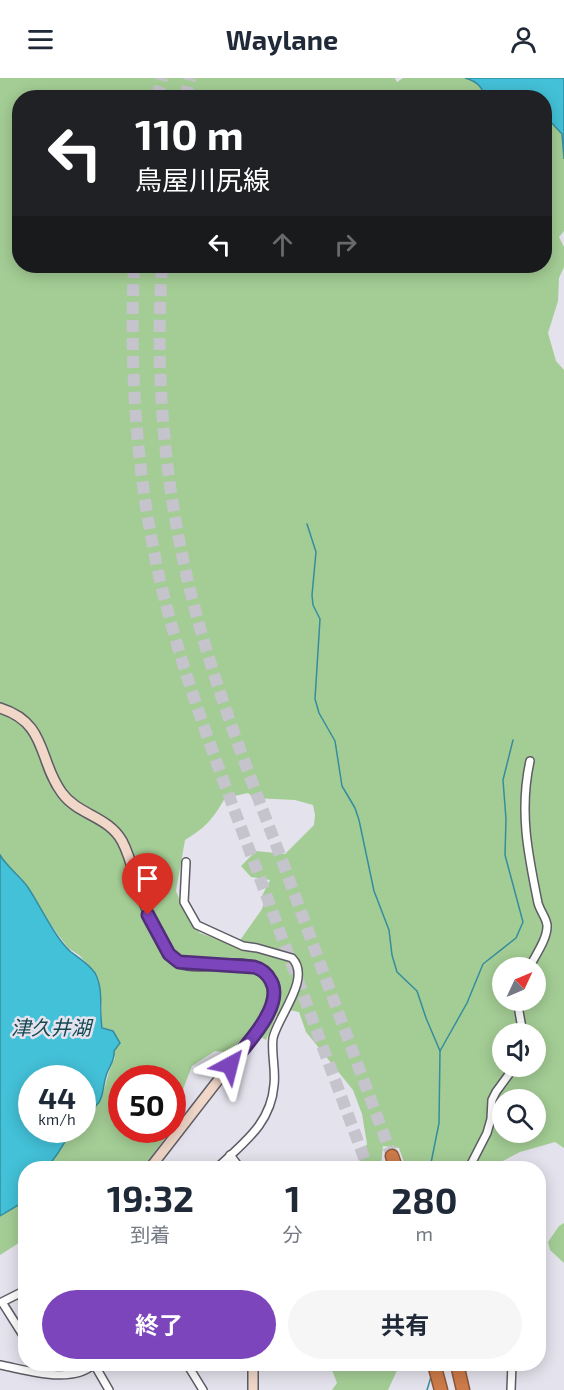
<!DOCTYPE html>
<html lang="ja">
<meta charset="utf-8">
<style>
body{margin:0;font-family:"Exo 2","Noto Sans JP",sans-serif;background:#f6f6f7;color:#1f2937;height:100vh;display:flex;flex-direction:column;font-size:22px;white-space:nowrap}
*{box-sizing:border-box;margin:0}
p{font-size:20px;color:#747a83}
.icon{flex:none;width:33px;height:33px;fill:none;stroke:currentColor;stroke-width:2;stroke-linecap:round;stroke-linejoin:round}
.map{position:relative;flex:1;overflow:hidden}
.drawer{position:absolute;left:18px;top:1083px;width:528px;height:210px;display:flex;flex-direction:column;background:#fff;border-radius:24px;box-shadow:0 3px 15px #0003}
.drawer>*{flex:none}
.hud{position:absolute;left:12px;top:12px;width:540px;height:183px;border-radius:24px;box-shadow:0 3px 15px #0003;background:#202124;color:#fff;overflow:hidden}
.needle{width:39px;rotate:46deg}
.tools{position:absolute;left:492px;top:879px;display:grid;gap:12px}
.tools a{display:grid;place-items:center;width:54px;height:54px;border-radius:50%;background:#fff;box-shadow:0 3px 15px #0003;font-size:30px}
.speed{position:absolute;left:18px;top:987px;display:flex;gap:12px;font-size:30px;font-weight:700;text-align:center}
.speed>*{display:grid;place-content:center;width:78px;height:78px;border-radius:50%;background:#fff;box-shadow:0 3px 15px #0003;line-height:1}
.speed small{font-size:15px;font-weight:400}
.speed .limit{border:9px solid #d22;background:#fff;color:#111}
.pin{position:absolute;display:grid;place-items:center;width:51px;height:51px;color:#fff;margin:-62px -26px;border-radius:50% 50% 50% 0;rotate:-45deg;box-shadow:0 0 6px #0007}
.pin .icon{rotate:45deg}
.me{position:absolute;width:66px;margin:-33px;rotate:38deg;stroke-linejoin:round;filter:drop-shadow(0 0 4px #0008)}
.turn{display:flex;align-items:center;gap:21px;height:126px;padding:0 24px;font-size:27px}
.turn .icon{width:78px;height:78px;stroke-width:2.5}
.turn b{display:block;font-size:42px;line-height:51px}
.lanes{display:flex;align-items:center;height:57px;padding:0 24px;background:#0003;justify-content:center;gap:30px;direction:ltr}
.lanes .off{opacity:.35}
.eta{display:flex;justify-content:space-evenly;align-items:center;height:102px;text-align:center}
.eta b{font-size:36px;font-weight:700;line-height:42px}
.cta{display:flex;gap:12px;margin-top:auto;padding:12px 24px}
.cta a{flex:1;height:69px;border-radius:36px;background:#7c45bc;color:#fff;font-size:24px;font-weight:700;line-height:69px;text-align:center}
.cta a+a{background:#f6f6f7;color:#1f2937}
header{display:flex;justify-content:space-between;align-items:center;height:78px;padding:0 24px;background:#fff;font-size:27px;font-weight:700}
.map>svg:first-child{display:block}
</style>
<header><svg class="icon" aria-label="menu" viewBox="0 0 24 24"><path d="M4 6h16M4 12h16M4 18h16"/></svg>Waylane<svg class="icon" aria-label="person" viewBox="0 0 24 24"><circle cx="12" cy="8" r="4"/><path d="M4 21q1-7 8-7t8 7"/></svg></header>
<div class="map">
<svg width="564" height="1312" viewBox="0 0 564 1312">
<rect width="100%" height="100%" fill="#e4e2ec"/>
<g fill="#a4cd95" fill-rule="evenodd">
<path d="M0,0H395L397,4L403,0H465C476,3 482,8 485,19L20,20V188H544L545,42H549L562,56L564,81V153L559,159L564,169V189L559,200L558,223L548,255L556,283L564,292V1070L555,1064L520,1074L497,1086L484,1085L473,1090H406L399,1070L383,1068L381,1088L378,1090H357L367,1066L362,1036L353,1012L306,954L299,934L289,932L276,938L266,962L250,953L238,965L233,975L215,973L192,988L175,1032L179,1040L173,1049L172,1000H122V1052H171L143,1090H47C56,1079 66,1066 70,1052H82L83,1035C108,1026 103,1000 115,980L102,950V927L93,892L79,877L68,870L51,847L29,811L21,800L5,785L0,777ZM248,715L254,720L295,722L313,727L315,737L314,747L285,776L256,773L241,788L251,799L270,802L262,818L264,825L262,831L236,868L200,855L191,846L185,835L176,813L185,762C205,750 213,741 225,720ZM502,890H536V922H502ZM502,956H536V988H502ZM502,1022H536V1054H502Z"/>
<path d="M25,1123V1161L0,1177V1138Z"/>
<path d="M564,1145V1185L550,1172L548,1164L559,1148Z"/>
<path d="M335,1286H400L388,1312H332L337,1305L332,1292Z"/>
</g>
<g fill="#43c1d8" stroke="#358d9e" stroke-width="1.5">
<path d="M465,0H564V81L562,56L549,42H545L544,20L485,19C482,8 476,3 465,0Z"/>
<path d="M0,777C7,789 19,797 27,808C39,825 56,862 71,874C79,880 89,886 95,895C104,911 99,932 102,950L113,953L120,965L114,973C115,982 110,987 107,995C100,1015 107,1026 83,1035L82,1000H32V1052H70L68,1059L58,1075L47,1090H26L25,1123L0,1138Z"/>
</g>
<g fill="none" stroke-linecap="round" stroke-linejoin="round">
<g stroke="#358d9e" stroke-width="1.5">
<path d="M307,446L316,474L312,517L313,527L320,541L315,621L319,635L335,663L342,708L355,730L359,742L374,813L389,852L392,877L397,894L417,913L426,940L440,973"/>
<path d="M430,1090L439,1045L440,973L467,925L483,886L516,860L523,844L505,777L506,741L503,702L513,662"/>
<path d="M417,1286L428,1291L431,1295"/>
<path d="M427,1312L431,1299"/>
</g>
<g stroke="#c5c3cc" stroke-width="12" stroke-dasharray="12 6" stroke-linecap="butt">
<path d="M157,20L162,0"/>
<path d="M185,20L190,0"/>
<path d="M134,188C129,296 137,405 162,511C184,600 217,686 249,771C289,878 328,984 368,1090"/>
<path d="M162,188C154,304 166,425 197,539C220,623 252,704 283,785C319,883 355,980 392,1078"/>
</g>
<g stroke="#5e5c65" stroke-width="10">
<g id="minor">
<path d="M186,784L184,824L197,847L243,868L257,870L292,880C312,900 278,938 273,960C271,976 276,991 274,1007C271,1046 243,1065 217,1090"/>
<path d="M529,890C535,878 548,860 547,847C546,839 540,833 538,825C528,776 519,733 530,683"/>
<path d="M517,922L523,956"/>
<path d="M230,1077L240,1090"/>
<path d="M469,1090L487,1055L491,1041L492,1022L496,1014L515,988"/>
<path d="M26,1212L2,1224L26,1262"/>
<path d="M94,1286L109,1312"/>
<path d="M187,1286L203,1312"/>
<path d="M0,1287C27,1292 72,1307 94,1286"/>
<path d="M511,1312L512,1286"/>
</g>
</g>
<g stroke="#5e5c65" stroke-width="12">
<g id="secondary">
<path d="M0,630C48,645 38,683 62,715C78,737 108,738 122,763C129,776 133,792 137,806C145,828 153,849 165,869C168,875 173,882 180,885C207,895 253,872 271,902C281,920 267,937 257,952L150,1090"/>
<path d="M253,1286V1312"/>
</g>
</g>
<g stroke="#8d5738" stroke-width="15">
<g id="motorway">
<path d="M392,1078L396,1090"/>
<path d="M434,1286L441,1312"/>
<path d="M457,1286L463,1312"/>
</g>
</g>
<use href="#minor" stroke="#fff" stroke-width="7"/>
<use href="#secondary" stroke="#f0d7c8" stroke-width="9"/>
<use href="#motorway" stroke="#cd7b49" stroke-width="12"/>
</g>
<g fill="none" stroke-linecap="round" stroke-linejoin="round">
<g stroke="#512d7a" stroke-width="15">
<path id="route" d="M148,837L169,876L179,884L254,889C262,891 267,895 271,903C285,928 245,968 230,987"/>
</g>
<use href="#route" stroke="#7c45bc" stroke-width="10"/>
</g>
<g text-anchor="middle" stroke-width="5" stroke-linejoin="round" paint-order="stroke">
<g font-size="20" font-style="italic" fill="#124852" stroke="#e4e2ec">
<text x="51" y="957">津久井湖</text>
</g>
</g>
</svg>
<div class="tools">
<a><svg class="needle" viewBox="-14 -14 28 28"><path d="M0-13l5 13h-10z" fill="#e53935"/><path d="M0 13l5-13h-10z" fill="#747a83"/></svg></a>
<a><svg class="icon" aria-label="sound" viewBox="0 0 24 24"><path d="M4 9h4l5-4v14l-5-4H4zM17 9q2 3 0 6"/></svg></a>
<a><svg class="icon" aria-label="search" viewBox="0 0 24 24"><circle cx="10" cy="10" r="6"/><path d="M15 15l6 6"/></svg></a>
</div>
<div class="speed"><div>44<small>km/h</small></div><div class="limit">50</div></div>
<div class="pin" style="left:148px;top:837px;background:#d93025"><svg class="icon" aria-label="arrive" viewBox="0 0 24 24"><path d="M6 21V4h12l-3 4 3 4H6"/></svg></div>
<svg class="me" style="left:230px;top:987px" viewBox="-20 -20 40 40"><path d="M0-17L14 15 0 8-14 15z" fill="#7c45bc" stroke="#fff" stroke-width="4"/></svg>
<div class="hud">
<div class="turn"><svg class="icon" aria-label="left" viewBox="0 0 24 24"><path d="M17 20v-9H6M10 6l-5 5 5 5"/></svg><div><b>110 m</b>鳥屋川尻線</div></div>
<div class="lanes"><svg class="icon" aria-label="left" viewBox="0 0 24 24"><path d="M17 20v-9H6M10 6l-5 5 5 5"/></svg><svg class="icon off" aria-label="ahead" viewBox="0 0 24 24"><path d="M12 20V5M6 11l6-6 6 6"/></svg><svg class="icon off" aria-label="right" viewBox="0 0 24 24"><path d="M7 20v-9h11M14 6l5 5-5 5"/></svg></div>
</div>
<section class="drawer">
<div class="eta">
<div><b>19:32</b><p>到着</p></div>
<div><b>1</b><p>分</p></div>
<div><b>280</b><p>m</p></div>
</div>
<div class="cta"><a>終了</a><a>共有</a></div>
</section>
</div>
